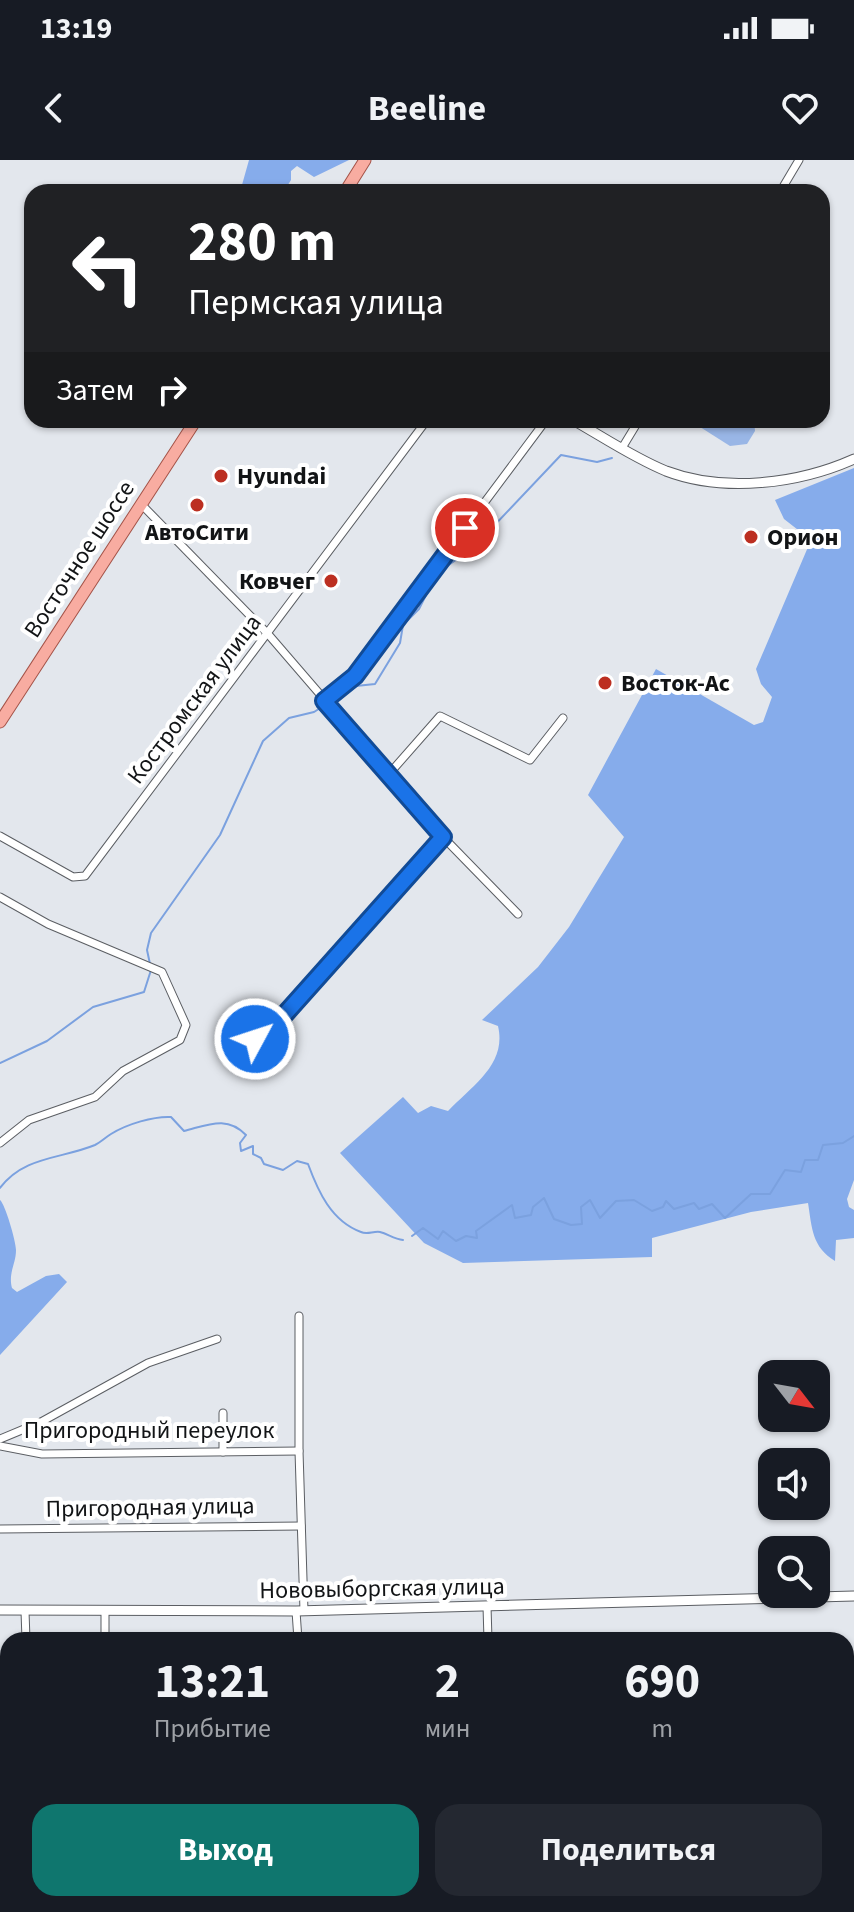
<!DOCTYPE html>
<html lang="ru">
<meta charset="utf-8">
<style>
body{margin:0;font-family:"Source Sans 3",sans-serif;background:#242831;color:#f1f3f6;height:100vh;display:flex;flex-direction:column;font-size:30px;white-space:nowrap}
*{box-sizing:border-box;margin:0}
p{font-size:26px;color:#9ea1a6}
.icon{flex:none;width:44px;height:44px;fill:none;stroke:currentColor;stroke-width:2;stroke-linecap:round;stroke-linejoin:round}
.map{position:relative;flex:1;overflow:hidden}
.sheet{position:absolute;left:0px;top:1472px;width:854px;height:280px;display:flex;flex-direction:column;background:#171b24;border-radius:24px 24px 0 0;box-shadow:0 2px 6px #0004}
.sheet>*{flex:none}
.banner{position:absolute;left:24px;top:24px;width:806px;height:244px;border-radius:24px;box-shadow:0 2px 6px #0004;background:#202124;color:#fff;overflow:hidden}
.needle{width:52px;rotate:121deg}
.buttons{position:absolute;left:758px;top:1200px;display:grid;gap:16px}
.buttons a{display:grid;place-items:center;width:72px;height:72px;border-radius:16px;background:#171b24;box-shadow:0 2px 6px #0004;font-size:40px}
.pin{position:absolute;display:grid;place-items:center;width:68px;height:68px;color:#fff;margin:-34px;border:4px solid #fff;border-radius:50%;box-shadow:0 2px 8px #0007}
.me{position:absolute;width:88px;margin:-44px;rotate:50deg;stroke-linejoin:round;filter:drop-shadow(0 0 6px #0008)}
.turn{display:flex;align-items:center;gap:28px;height:168px;padding:0 32px;font-size:36px}
.turn .icon{width:104px;height:104px;stroke-width:2.5}
.turn b{display:block;font-size:56px;line-height:68px}
.then{display:flex;align-items:center;height:76px;padding:0 32px;background:#0003;gap:16px;font-size:30px}
.eta{display:flex;justify-content:space-evenly;align-items:center;height:136px;text-align:center}
.eta b{font-size:48px;font-weight:700;line-height:56px}
.primary-button{display:flex;gap:16px;margin-top:auto;padding:16px 32px}
.primary-button a{flex:1;height:92px;border-radius:24px;background:#0f766e;color:#fff;font-size:32px;font-weight:700;line-height:92px;text-align:center}
.primary-button a+a{background:#242831;color:#f1f3f6}
.status{display:flex;justify-content:space-between;align-items:center;height:56px;padding:0 40px;background:#171b24;direction:ltr}
.status svg{height:22px;fill:currentColor}
header{display:flex;justify-content:space-between;align-items:center;height:104px;padding:0 32px;background:#171b24;font-size:36px;font-weight:700}
.map>svg:first-child{display:block}
</style>
<div class="status"><b>13:19</b><svg viewBox="0 0 49 12"><path d="M0 12V9h3v3zM5 12V6h3v6zM10 12V3h3v9zM15 12V0h3v12zM26 1h20v11H26zM47 4h2v5h-2z"/></svg></div>
<header><svg class="icon" aria-label="back" viewBox="0 0 24 24"><path d="M15 5l-7 7 7 7"/></svg>Beeline<svg class="icon" aria-label="heart" viewBox="0 0 24 24"><path d="M12 20l-8-8c-3-5 5-10 8-4 3-6 11-1 8 4z"/></svg></header>
<div class="map">
<svg width="854" height="1752" viewBox="0 0 854 1752">
<rect width="100%" height="100%" fill="#e3e7ed"/>
<path fill="#99b6e6" d="M689,260H754L755,271L747,284L730,286Z"/>
<g fill="#86aceb">
<path d="M249,0H349L314,17L297,6L291,11V20L286,28L277,26L272,32H240Z"/>
<path d="M854,308V1020L847,1039L849,1047L854,1050V1078L836,1080L835,1101C812,1087 812,1068 808,1043L751,1052L652,1078V1097L463,1103L424,1083L340,993L403,937L418,953L431,946L448,951C473,925 507,904 498,866L482,860L538,807L569,767L624,677L588,635L656,509L754,565L763,562L772,537L761,524L756,509L811,380L784,359L775,340Z"/>
<path d="M0,1040C5,1044 16,1081 16,1090C16,1104 8,1113 12,1128L17,1132L46,1116L59,1114L67,1122L0,1195Z"/>
<path d="M854,1642V1752H595L585,1749L587,1744H846V1645Z"/>
</g>
<g fill="none" stroke-linecap="round" stroke-linejoin="round">
<g stroke="#7ba1df" stroke-width="2">
<path d="M331,541L356,526L375,524L400,483L403,465L419,449L432,423L447,406L472,389L561,295L597,302L612,298"/>
<path d="M150,804L147,790L151,773L220,675L263,581L289,558L314,552L325,545"/>
<path d="M0,903L47,881L93,847L144,832L151,810"/>
<path d="M0,1028C24,996 61,999 95,985C101,982 106,977 111,974C127,964 154,956 171,957L184,971C208,965 227,955 246,975L240,983L241,991L253,986V994L261,998L264,1004L283,1010L297,1001L308,1004C318,1031 331,1061 361,1072C367,1075 373,1071 380,1072C388,1074 394,1079 403,1080"/>
<path d="M412,1076L423,1068L438,1079L443,1071L456,1081L466,1076L477,1078L476,1071L512,1045L515,1058L531,1055L533,1047L544,1038L554,1059L571,1065L582,1064L581,1047L590,1040L600,1058L616,1041L634,1040L652,1051L663,1047L666,1041L674,1049L694,1043L699,1049L712,1044L725,1058L751,1034H770L785,1010L801,1012L805,1000H818L823,985L843,983L854,976"/>
</g>
<g stroke="#5b5e63" stroke-width="9">
<g id="minor">
<path d="M780,32L799,0"/>
<path d="M622,288L639,260"/>
<path d="M141,344L268,474L443,677L518,754"/>
<path d="M324,541L355,516L546,260"/>
<path d="M389,614L440,556L530,600L563,558"/>
<path d="M0,676L73,717L85,716L427,260"/>
<path d="M0,737L48,764L162,812L186,865L180,880L123,911L95,937L29,960L0,983"/>
<path d="M255,879L269,872L443,677"/>
<path d="M299,1156V1291L304,1451"/>
<path d="M0,1279L41,1262L148,1203L217,1179"/>
<path d="M0,1286L42,1294L299,1291"/>
<path d="M223,1292V1253"/>
<path d="M0,1369L301,1366"/>
<path d="M487,1446L488,1480"/>
<path d="M25,1451L26,1480"/>
<path d="M296,1451L298,1480"/>
<path d="M105,1480V1450"/>
<path d="M30,1744L32,1752"/>
<path d="M99,1744L225,1749"/>
<path d="M229,1750L371,1752"/>
<path d="M394,1752L509,1751"/>
</g>
</g>
<g stroke="#5b5e63" stroke-width="11">
<g id="tertiary">
<path d="M573,260C603,277 634,298 666,311C724,333 798,324 854,299"/>
<path d="M0,1450L296,1451L854,1436"/>
</g>
</g>
<g stroke="#a45348" stroke-width="13">
<g id="primary">
<path d="M345,32L365,0"/>
<path d="M0,562L196,260"/>
</g>
</g>
<use href="#minor" stroke="#fff" stroke-width="7"/>
<use href="#tertiary" stroke="#fff" stroke-width="9"/>
<use href="#primary" stroke="#f8aca1" stroke-width="11"/>
</g>
<g fill="none" stroke-linecap="round" stroke-linejoin="round">
<g stroke="#114b97" stroke-width="20">
<path id="route" d="M255,879L269,872L443,677L324,541L355,516L465,368"/>
</g>
<use href="#route" stroke="#1a73e8" stroke-width="14"/>
</g>
<g fill="#bc2f21" stroke="#fff" stroke-width="3">
<circle cx="221" cy="316" r="8"/>
<circle cx="197" cy="345" r="8"/>
<circle cx="751" cy="377" r="8"/>
<circle cx="331" cy="421" r="8"/>
<circle cx="605" cy="523" r="8"/>
</g>
<g text-anchor="middle" stroke-width="8" stroke-linejoin="round" paint-order="stroke">
<g font-size="24" font-weight="bold" fill="#121416" stroke="#fff" text-anchor="start">
<text x="237" y="324">Hyundai</text>
<text x="197" y="380" text-anchor="middle">АвтоСити</text>
<text x="767" y="385">Орион</text>
<text x="315" y="429" text-anchor="end">Ковчег</text>
<text x="621" y="531">Восток-Ас</text>
</g>
<g font-size="24" fill="#121416" stroke="#fff">
<text transform="translate(79 399) rotate(-57)" y="8">Восточное шоссе</text>
<text transform="translate(194 539) rotate(-53)" y="8">Костромская улица</text>
<text x="149" y="1278">Пригородный переулок</text>
<text transform="translate(150 1347) rotate(-1)" y="8">Пригородная улица</text>
<text transform="translate(382 1428) rotate(-1)" y="8">Нововыборгская улица</text>
</g>
</g>
</svg>
<div class="buttons">
<a><svg class="needle" viewBox="-14 -14 28 28"><path d="M0-13l5 13h-10z" fill="#e53935"/><path d="M0 13l5-13h-10z" fill="#9ea1a6"/></svg></a>
<a><svg class="icon" aria-label="sound" viewBox="0 0 24 24"><path d="M4 9h4l5-4v14l-5-4H4zM17 9q2 3 0 6"/></svg></a>
<a><svg class="icon" aria-label="search" viewBox="0 0 24 24"><circle cx="10" cy="10" r="6"/><path d="M15 15l6 6"/></svg></a>
</div>
<div class="pin" style="left:465px;top:368px;background:#d93025"><svg class="icon" aria-label="arrive" viewBox="0 0 24 24"><path d="M6 21V4h12l-3 4 3 4H6"/></svg></div>
<svg class="me" style="left:255px;top:879px" viewBox="-20 -20 40 40"><circle r="17" fill="#1a73e8" stroke="#fff" stroke-width="3"/><path d="M0-11L8 9 0 5-8 9z" fill="#fff"/></svg>
<div class="banner">
<div class="turn"><svg class="icon" aria-label="left" viewBox="0 0 24 24"><path d="M17 20v-9H6M10 6l-5 5 5 5"/></svg><div><b>280 m</b>Пермская улица</div></div>
<div class="then">Затем<svg class="icon" aria-label="right" viewBox="0 0 24 24"><path d="M7 20v-9h11M14 6l5 5-5 5"/></svg></div>
</div>
<section class="sheet">
<div class="eta">
<div><b>13:21</b><p>Прибытие</p></div>
<div><b>2</b><p>мин</p></div>
<div><b>690</b><p>m</p></div>
</div>
<div class="primary-button"><a>Выход</a><a>Поделиться</a></div>
</section>
</div>
